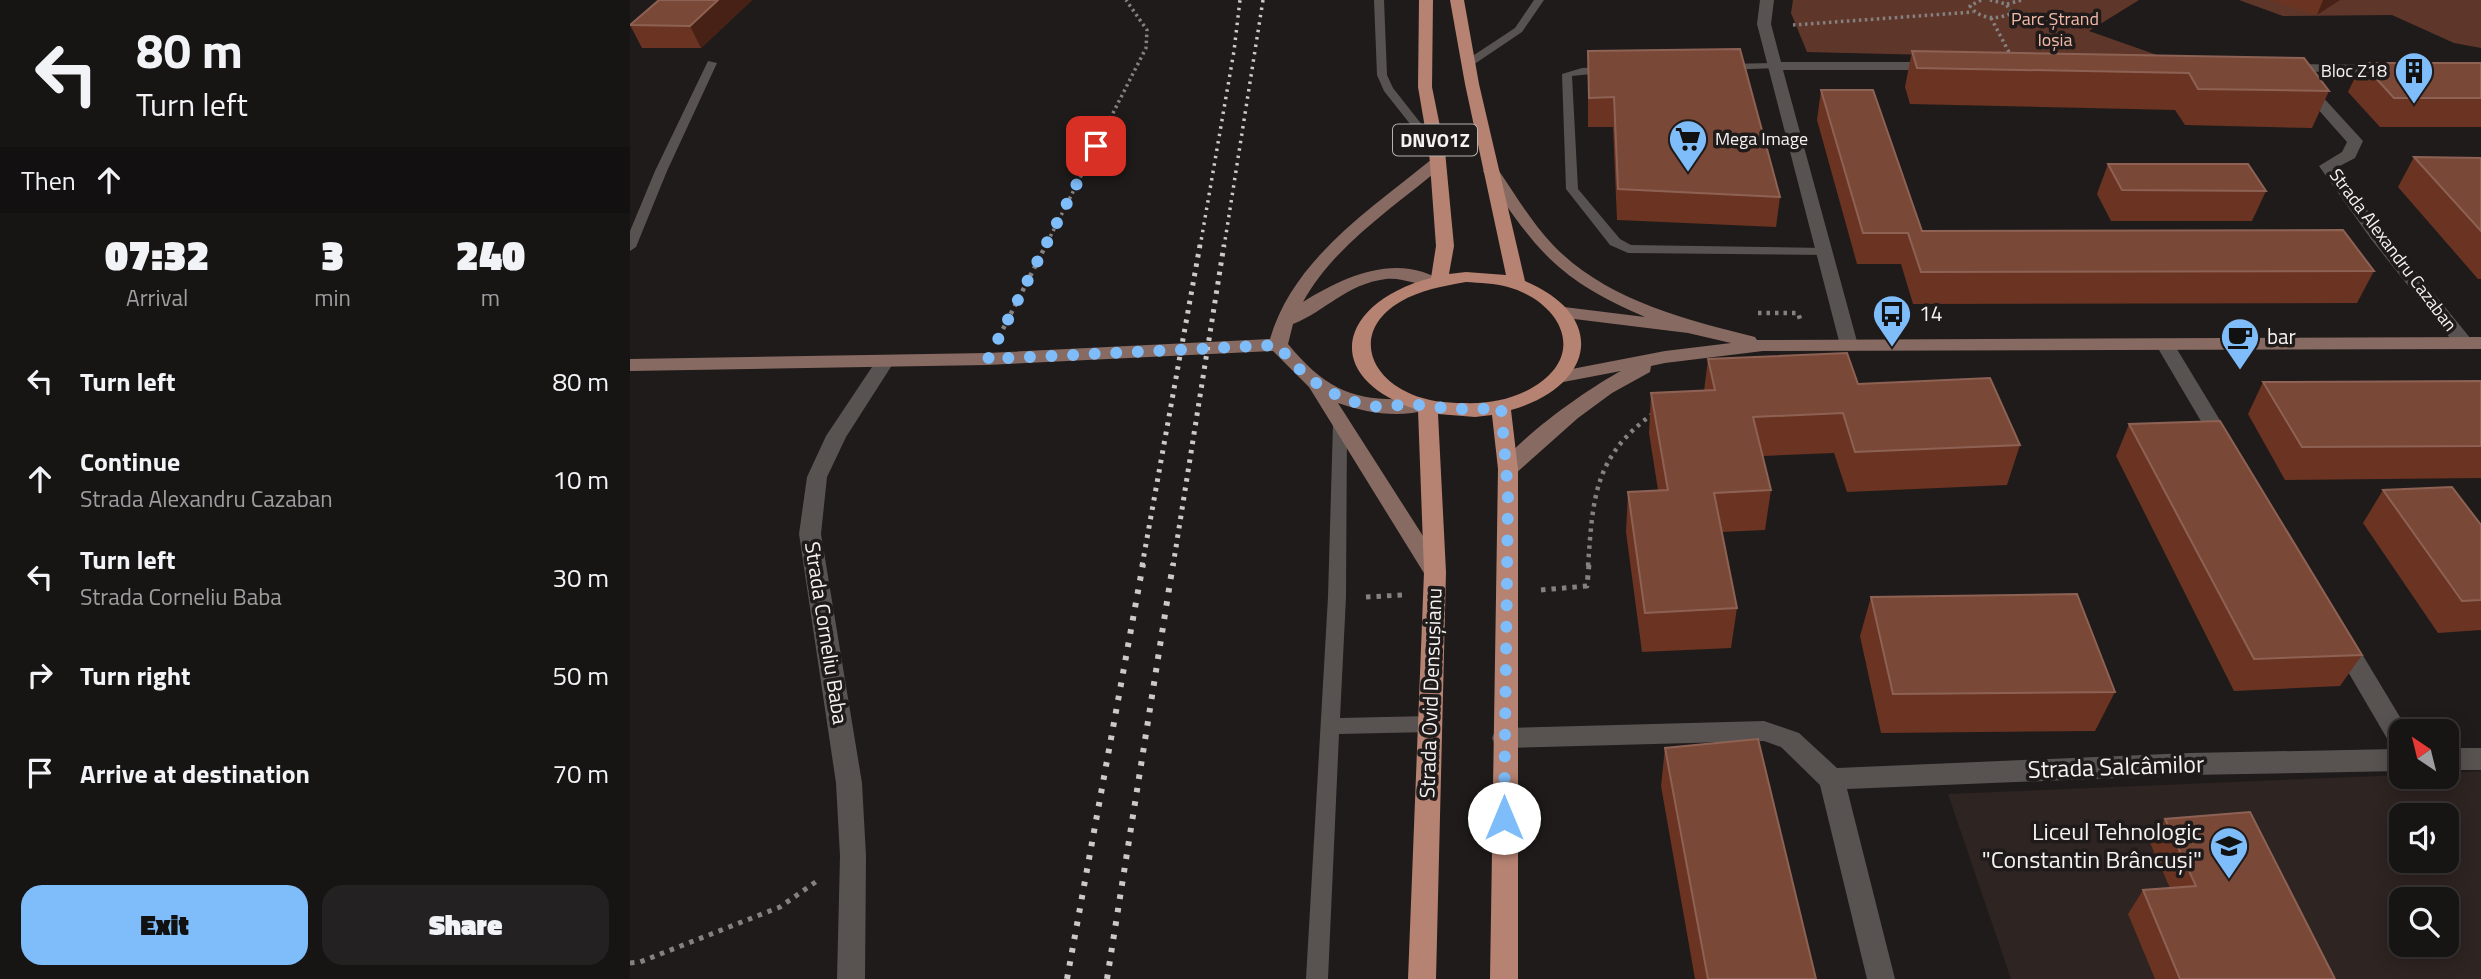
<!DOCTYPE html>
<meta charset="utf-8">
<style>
body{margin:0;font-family:"Titillium Web",sans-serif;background:#242122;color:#f1f3f6;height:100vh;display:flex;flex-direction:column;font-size:26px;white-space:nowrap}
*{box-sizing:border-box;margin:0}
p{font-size:23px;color:#9e9ea0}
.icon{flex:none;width:38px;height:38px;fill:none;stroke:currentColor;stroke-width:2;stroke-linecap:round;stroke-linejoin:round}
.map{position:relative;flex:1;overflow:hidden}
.panel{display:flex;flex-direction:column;background:#171414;width:630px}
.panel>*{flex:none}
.banner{background:#171414;color:#f1f3f6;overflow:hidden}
.needle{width:46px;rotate:325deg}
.tools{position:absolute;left:1759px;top:719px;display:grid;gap:14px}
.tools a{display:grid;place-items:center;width:70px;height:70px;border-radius:14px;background:#171414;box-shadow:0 4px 18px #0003,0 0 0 2px #363334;font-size:35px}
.pin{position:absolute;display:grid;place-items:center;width:60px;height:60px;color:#fff;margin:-30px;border-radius:14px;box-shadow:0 4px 10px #0006}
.me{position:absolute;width:77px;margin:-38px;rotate:0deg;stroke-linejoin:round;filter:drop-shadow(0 0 5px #0008)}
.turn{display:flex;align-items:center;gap:24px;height:147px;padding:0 21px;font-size:32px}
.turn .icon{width:91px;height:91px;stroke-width:2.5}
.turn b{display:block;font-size:49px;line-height:60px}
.then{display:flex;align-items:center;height:66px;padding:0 21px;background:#0003;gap:14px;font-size:26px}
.eta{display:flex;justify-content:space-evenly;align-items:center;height:119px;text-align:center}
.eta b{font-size:42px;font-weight:800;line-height:49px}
.primary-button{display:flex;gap:14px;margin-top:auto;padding:14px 21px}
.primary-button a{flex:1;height:80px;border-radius:21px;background:#7ebdf9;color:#111;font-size:28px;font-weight:800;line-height:80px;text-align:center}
.primary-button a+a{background:#242122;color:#f1f3f6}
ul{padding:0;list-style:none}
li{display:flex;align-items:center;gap:21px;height:98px;padding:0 21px}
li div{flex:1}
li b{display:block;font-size:26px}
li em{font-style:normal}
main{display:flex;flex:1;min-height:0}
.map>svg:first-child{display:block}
</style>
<main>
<section class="panel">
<div class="banner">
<div class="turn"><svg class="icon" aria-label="left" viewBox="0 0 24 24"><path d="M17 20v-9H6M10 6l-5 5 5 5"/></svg><div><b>80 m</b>Turn left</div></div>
<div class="then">Then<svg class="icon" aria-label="ahead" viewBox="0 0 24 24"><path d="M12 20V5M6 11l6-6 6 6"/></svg></div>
</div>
<div class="eta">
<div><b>07:32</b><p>Arrival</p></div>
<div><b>3</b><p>min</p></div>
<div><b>240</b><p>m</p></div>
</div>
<ul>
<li><svg class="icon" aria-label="left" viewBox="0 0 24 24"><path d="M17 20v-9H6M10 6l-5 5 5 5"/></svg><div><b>Turn left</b></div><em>80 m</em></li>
<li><svg class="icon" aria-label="ahead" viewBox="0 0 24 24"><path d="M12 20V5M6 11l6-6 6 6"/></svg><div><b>Continue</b><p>Strada Alexandru Cazaban</p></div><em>10 m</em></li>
<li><svg class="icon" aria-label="left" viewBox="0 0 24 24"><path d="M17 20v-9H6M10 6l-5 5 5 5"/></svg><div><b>Turn left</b><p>Strada Corneliu Baba</p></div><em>30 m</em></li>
<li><svg class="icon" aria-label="right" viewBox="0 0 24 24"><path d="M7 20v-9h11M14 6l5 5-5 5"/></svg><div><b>Turn right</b></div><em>50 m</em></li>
<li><svg class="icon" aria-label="arrive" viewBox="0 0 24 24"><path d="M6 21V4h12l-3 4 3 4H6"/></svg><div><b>Arrive at destination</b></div><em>70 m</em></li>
</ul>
<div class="primary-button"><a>Exit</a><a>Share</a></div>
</section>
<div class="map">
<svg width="1851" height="979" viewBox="0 0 1851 979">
<rect width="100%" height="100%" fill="#1f1b1a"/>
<path fill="#2e2421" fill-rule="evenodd" d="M1851,771V979H1381L1318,794L1771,775V777H1816L1817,773ZM1771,816H1816V861H1771ZM1771,900H1816V945H1771Z"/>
<g fill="#5f372a">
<path d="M1163,0H1509L1459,31L1544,61L1177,52L1161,13Z"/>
<path d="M1609,0H1851V48L1824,43L1762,15L1653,16Z"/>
</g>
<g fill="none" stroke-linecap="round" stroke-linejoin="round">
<g stroke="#848180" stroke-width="3.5" stroke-dasharray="2.5 3.5" stroke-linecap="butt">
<path d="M1351,0L1340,6C1350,20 1367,20 1382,13L1376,4L1360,0"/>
<path d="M1377,4L1392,0"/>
<path d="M1361,18L1381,56"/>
<path d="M1163,25L1343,12"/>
<path d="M415,247L516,48L517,30L496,0"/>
</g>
<g stroke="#848180" stroke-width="4.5" stroke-dasharray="3.5 5" stroke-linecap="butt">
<path d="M1128,313H1168L1170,319"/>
<path d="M373,329L416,245"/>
<path d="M958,566C963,497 964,456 1024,413"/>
</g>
<g stroke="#848180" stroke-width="5" stroke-dasharray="4.5 6" stroke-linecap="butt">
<path d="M911,590L957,586L959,564"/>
<path d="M736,597L773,595"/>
<path d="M0,963L10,962L150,907L187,881"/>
</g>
<g fill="#585351" fill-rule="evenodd">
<path d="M744,0H754L757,75L763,88L811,149V153H803L754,91L747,75Z"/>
<path d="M904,0H914L892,32L843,65H835V61L885,28Z"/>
<path d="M78,61L87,63L37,171L6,247L0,251V231L25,171Z"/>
<path d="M1144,63L1148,64V68L1094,70L1089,67L1094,64Z"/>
<path d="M977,67L981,68V72L942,76L948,189L990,239L1001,245L1195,248L1200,249V255L998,253L980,245L936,189L932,74L952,68Z"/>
<path d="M710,418L717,423L716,597L710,718L800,716L807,719L809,724L807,729L800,732L709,734L698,979H676L698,597L703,423Z"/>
</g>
<g fill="#585351" fill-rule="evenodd">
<path d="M1130,0H1144L1141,24L1151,62H1307L1314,66L1307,70H1153L1228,345L1226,349H1212L1210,345L1127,24Z"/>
<path d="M1654,64L1758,65L1765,69L1758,73L1649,71L1647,68Z"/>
<path d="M1675,82L1680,83L1733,141L1725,158L1706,168L1753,231L1841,339L1843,343L1841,347H1827L1741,239L1689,166L1712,152L1717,142L1670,89L1668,86L1670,83Z"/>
<path d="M1535,339L1542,341L1602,440L1605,445L1602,450H1588L1526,345Z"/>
<path d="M255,356L262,358L264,362L216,437L197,477L191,534L232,783L236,856L235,979H207L210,856L206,783L169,534L177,477L196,436L248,358Z"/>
<path d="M1712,632L1720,634L1779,732H1771V771L1559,775L1217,789L1265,979H1237L1190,785L1151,747L1134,741L874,748L865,745L862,738L865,731L874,728L1134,721L1169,733L1207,768L1559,753L1767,749L1762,747L1700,641L1704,634Z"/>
<rect x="1816" y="748" width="35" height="22"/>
</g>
<g fill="#876a61" fill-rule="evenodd">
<path d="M808,157L816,162L814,165C766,206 704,245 673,302C708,280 752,259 793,272C800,275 807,276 812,282L809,286C794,289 776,277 756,279C716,284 696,311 663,324L658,344C698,393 729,403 790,398L797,400L800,405L797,410C768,418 736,413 708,403L816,572L813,578L805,580L797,578L679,387L643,351L357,365L0,371V359L357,353L640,339C663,259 741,209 802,159Z"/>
<path d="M861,166L867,168C885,194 901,222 923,245C976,300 1054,319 1125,337L1127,340L1851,337V349L1133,351L1035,363L1021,366L1020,372L982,393L948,418L885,474L878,476L871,474L868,469C885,440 960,387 991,371L928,383L921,381L918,377L921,373L1035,351L1101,343L1058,333L928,317L925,313L934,307L1015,317C925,278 906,250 853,171Z"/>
</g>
<path fill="#b68271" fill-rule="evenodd" d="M789,0H803L802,87L815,151L824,246L819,274L836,272L876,275L835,84L820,0H834L849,84L895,281C980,317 963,387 881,410L888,469V979H860L868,469L862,415L845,417L808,414L816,572L806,979H778L794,572L788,410C688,377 709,302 801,278L806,246L799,151L788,87ZM836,282C850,283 865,283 878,287C928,301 959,352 905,386C883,400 858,404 833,403C816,403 797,401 781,394C736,375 724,329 770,302C790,290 813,286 836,282Z"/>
<g stroke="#cdc9c8" stroke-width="3.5" stroke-dasharray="2.5 5" stroke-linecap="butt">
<path d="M570,247L604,51L610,0"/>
<path d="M594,247L633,0"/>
</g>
<g stroke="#cdc9c8" stroke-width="5" stroke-dasharray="3.5 6" stroke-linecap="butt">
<path d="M512,566L570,245"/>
<path d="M543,566L594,245"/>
</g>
<g stroke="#cdc9c8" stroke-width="6" stroke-dasharray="4.5 9" stroke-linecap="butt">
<path d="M437,979L513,564"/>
<path d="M477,979L543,564"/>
</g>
</g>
<g fill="#6b3321">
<path d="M29,0H122L71,48H12L0,25Z"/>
<path d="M1639,0H1710L1687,15Z"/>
<path d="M958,51L1150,197L1146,227L987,220L983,127H958Z"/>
<path d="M1282,51L1674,58L1699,91L1682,128L1555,125L1545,110L1280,104L1275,87Z"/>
<path d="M1732,63H1851V127H1750L1718,92Z"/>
<path d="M1191,90L1292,231L1744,271L1727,303L1283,304L1271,264H1227L1187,120Z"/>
<path d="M1784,157L1851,158V279H1848L1768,187Z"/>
<path d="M1478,164L1636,191L1622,221H1481L1467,194Z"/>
<path d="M1078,359L1228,384L1390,445L1377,485L1217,492L1204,453L1133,456L1141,490L1135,530L1092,532L1107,608L1101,648L1012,652L996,532L998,492L1028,490L1019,433L1021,393L1074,391Z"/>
<path d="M1851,381V478L1655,480L1618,414L1633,382Z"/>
<path d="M1499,424L1732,655L1710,686L1604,691L1486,456Z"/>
<path d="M1753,490L1851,525V630L1808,633L1733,523Z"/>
<path d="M1241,597L1485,692L1465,731L1251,733L1230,636Z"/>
<path d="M1035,748L1186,979H1065L1031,786Z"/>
<path d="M1535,819L1705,979H1525L1498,914L1513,890L1540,888L1520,843Z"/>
</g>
<g fill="#472115">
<path d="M88,0H122L71,48L60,26Z"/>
<path d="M1693,0H1710L1687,15Z"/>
</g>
<g fill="#7a4837" stroke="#8d6254" stroke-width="2">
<path d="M29,0H88L60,26L0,25Z"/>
<path d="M1110,49L1150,197L988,189L984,97L959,98L958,51Z"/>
<path d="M1282,51L1674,58L1699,91L1568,89L1559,73L1287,68Z"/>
<path d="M1732,63H1851V98H1764Z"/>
<path d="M1191,90H1243L1292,231L1713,230L1744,271L1291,272L1278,233H1233Z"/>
<path d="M1784,157L1851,158V231Z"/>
<path d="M1478,164H1618L1636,191L1492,190Z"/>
<path d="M1217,353L1228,384L1360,378L1390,445L1225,452L1213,413L1123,417L1141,490L1084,493L1107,608L1015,613L998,492L1038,490L1021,393L1085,390L1078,359Z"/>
<path d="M1851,381V446L1672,447L1633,382Z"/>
<path d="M1590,421L1732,655L1624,659L1499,424Z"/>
<path d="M1822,487L1851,525V600L1832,601L1753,490Z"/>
<path d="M1447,594L1485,692L1263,694L1241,597Z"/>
<path d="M1128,739L1186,979H1078L1035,748Z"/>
<path d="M1620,812L1705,979H1550L1513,890L1566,886L1535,819Z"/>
</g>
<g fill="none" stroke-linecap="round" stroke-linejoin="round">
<path stroke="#7ebdf9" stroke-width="12" stroke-dasharray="0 21.6" d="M466,146L358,359L648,345C672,376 701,399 741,406C757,408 774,403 790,405C823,409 837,411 871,407L878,493L874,818"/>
</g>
<defs>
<g id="building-pin" transform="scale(2.0125)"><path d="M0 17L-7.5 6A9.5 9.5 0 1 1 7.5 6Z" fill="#7ebdf9" stroke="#1f1b1a"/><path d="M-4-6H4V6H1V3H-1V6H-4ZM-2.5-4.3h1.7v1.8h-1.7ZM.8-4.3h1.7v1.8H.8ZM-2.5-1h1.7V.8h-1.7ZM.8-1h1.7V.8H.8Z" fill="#111"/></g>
<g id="supermarket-pin" transform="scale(2.0125)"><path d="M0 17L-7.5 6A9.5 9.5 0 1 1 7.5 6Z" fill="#7ebdf9" stroke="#1f1b1a"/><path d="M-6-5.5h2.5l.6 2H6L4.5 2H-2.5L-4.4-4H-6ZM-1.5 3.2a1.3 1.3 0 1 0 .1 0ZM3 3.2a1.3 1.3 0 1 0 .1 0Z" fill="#111"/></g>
<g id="bus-pin" transform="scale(2.0125)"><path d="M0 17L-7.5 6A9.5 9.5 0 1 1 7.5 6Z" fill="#7ebdf9" stroke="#1f1b1a"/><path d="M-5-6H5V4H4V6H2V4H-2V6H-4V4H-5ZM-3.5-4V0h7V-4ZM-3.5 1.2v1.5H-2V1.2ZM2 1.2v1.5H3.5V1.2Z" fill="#111"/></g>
<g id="cafe-pin" transform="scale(2.0125)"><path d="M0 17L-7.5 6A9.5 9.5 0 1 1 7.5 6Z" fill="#7ebdf9" stroke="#1f1b1a"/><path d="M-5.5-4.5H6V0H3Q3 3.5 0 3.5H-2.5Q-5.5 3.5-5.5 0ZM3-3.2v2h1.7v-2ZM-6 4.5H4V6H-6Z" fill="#111"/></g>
<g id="school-pin" transform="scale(2.0125)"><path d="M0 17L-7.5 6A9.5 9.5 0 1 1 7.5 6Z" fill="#7ebdf9" stroke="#1f1b1a"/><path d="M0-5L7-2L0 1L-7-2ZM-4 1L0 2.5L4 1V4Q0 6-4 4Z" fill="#111"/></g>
</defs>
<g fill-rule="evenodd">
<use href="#building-pin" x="1784" y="71"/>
<use href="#supermarket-pin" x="1058" y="139"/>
<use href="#bus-pin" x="1262" y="314"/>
<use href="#cafe-pin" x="1610" y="337"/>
<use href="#school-pin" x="1599" y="846"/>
</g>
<g text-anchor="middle" stroke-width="7" stroke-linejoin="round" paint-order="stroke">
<g font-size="18" fill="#f4b9a6" stroke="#1f1b1a">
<text x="1425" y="25">Parc Ștrand<tspan x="1425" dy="21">Ioșia</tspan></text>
</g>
<g font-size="18" fill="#f5f2f1" stroke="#1f1b1a" text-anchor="end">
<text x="1757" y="77">Bloc Z18</text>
<text x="1085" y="145" text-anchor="start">Mega Image</text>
</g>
<g font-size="18" fill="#f5f2f1" stroke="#1f1b1a">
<text transform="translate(1763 250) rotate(53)" y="6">Strada Alexandru Cazaban</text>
</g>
<rect fill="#1f1b1a" stroke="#b5b2b0" stroke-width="2" x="763" y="124.5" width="84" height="31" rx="5"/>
<g font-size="19" font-weight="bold" fill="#f5f2f1">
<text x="805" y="147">DNVO1Z</text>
</g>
<g font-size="21" fill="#f5f2f1" stroke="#1f1b1a" text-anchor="start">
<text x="1289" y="321">14</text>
<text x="1637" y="344">bar</text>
</g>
<g font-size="21" fill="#f5f2f1" stroke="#1f1b1a">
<text transform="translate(196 633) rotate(81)" y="7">Strada Corneliu Baba</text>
<text transform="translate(801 693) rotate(-88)" y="7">Strada Ovid Densușianu</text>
</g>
<g font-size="24" fill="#f5f2f1" stroke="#1f1b1a">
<text transform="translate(1486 767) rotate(-2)" y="8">Strada Salcâmilor</text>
</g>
<g font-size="24" fill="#f5f2f1" stroke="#1f1b1a" text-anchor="end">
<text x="1572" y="840">Liceul Tehnologic<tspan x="1572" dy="28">"Constantin Brâncuși"</tspan></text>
</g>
</g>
</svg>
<div class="tools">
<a><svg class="needle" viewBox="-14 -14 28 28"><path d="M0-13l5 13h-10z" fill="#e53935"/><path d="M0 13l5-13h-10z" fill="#9e9ea0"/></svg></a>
<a><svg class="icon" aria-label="sound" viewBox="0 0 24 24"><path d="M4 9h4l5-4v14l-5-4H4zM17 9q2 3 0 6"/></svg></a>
<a><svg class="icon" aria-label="search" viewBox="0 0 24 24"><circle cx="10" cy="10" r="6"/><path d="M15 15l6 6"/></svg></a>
</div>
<div class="pin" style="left:466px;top:146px;background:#d93025"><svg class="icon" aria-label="arrive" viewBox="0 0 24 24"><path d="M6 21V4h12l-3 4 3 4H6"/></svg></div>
<svg class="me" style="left:874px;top:818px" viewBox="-20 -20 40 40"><circle r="19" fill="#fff"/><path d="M0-13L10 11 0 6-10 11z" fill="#7ebdf9"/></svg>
</div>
</main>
